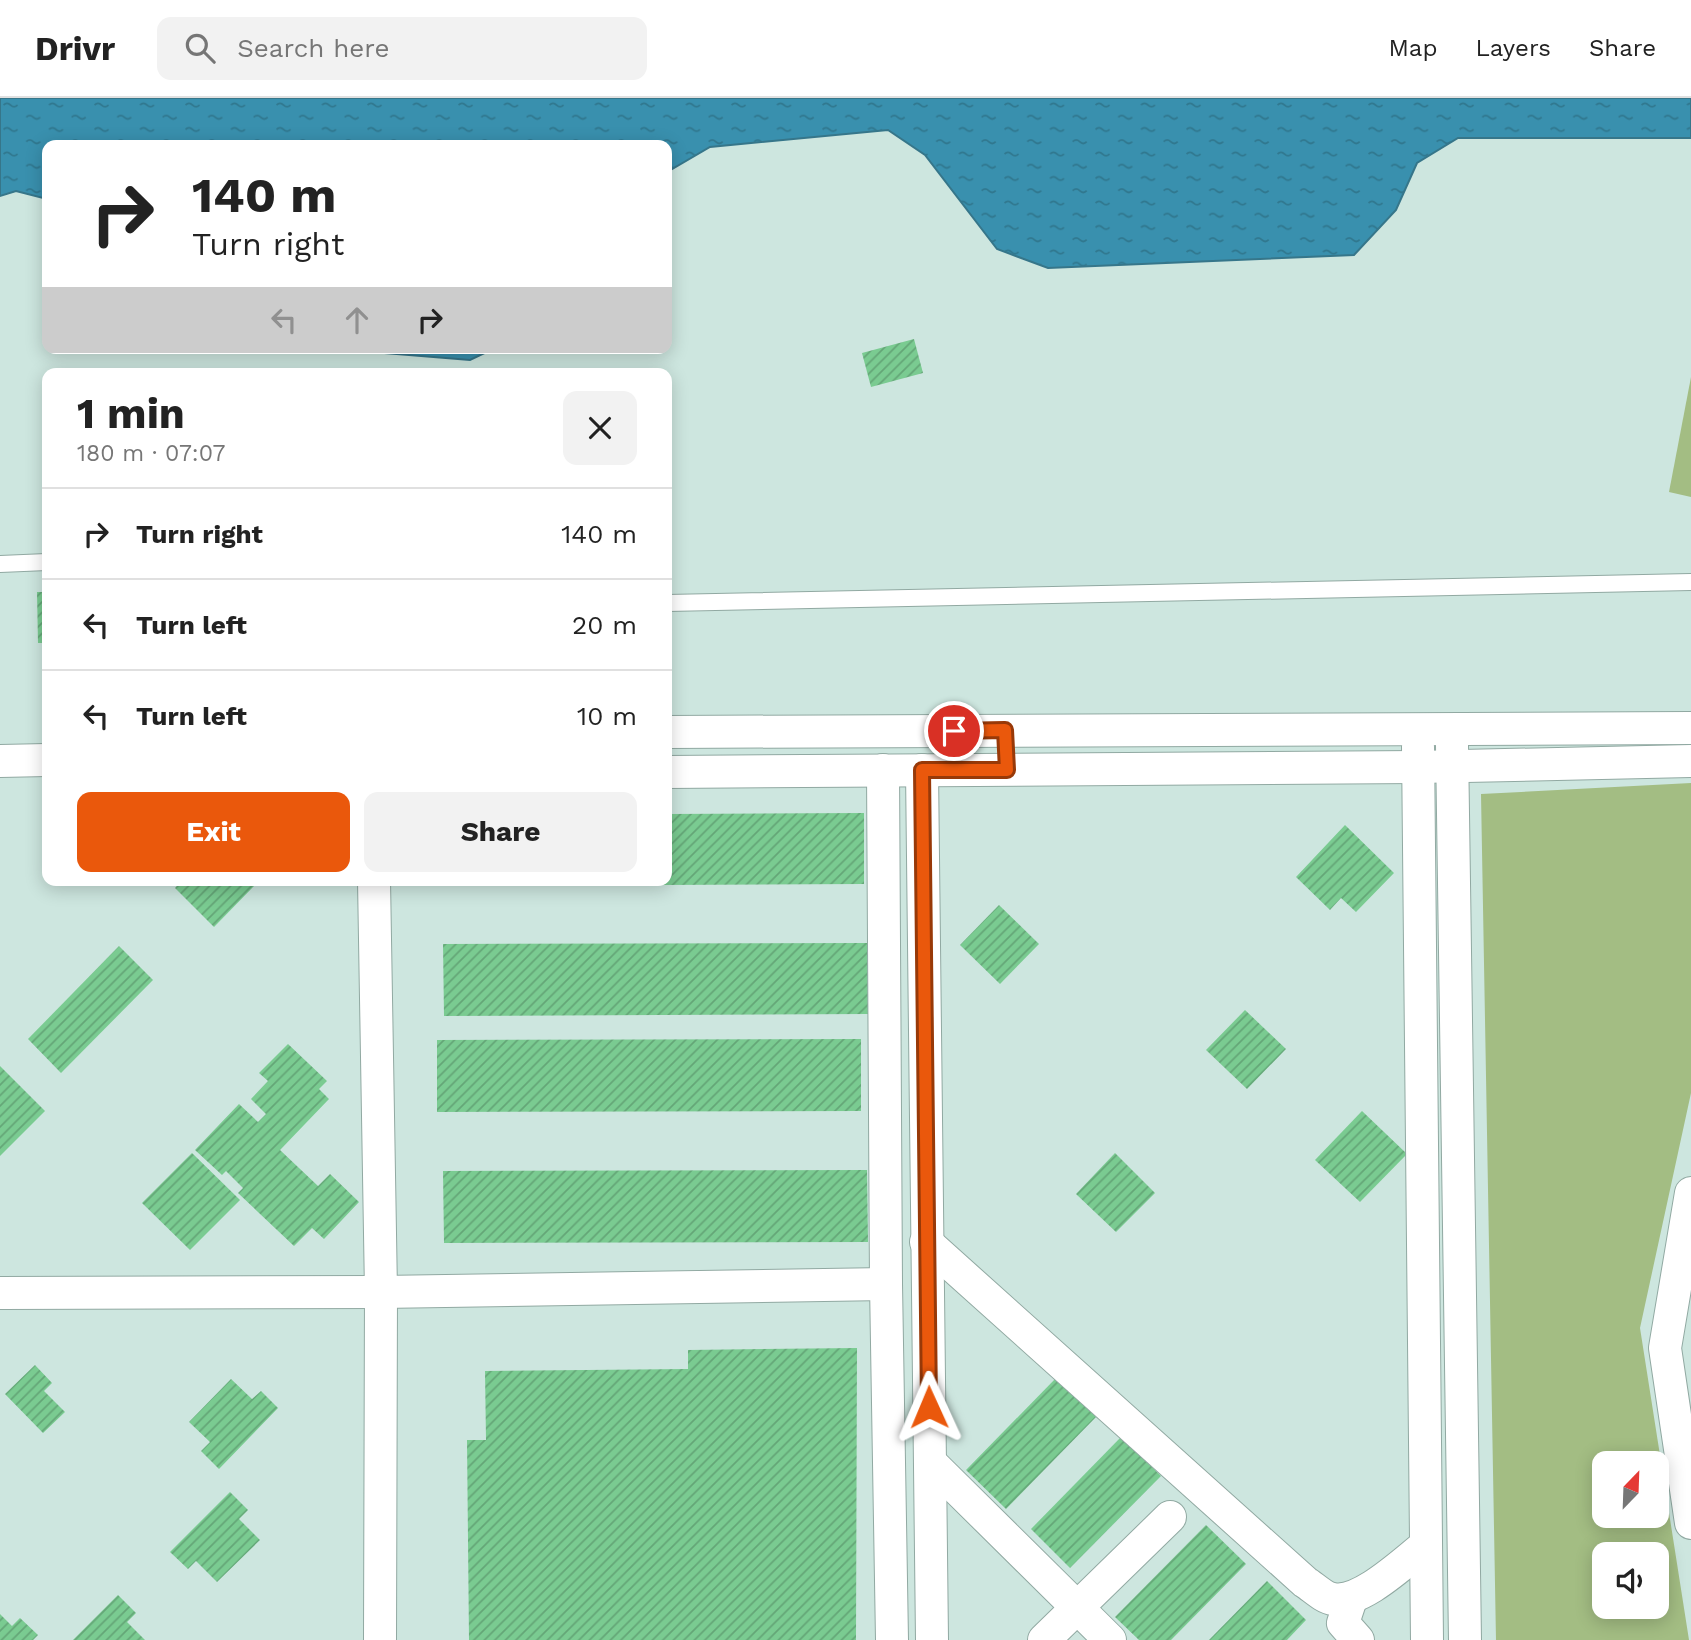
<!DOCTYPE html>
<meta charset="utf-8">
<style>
body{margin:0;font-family:"Work Sans",sans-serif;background:#f2f2f2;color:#222;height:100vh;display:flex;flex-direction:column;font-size:26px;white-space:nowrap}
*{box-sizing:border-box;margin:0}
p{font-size:23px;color:#767676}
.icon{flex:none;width:38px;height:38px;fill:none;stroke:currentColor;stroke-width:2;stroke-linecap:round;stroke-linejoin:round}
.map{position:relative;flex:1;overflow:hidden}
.details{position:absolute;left:42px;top:270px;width:630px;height:518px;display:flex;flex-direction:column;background:#fff;border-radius:14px;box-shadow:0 4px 18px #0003}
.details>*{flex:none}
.hud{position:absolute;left:42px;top:42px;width:630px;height:214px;border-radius:14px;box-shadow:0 4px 18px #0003;background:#fff;color:#222;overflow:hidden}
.needle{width:46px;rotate:23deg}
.controls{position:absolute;left:1592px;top:1353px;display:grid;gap:14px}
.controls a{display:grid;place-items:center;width:77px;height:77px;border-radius:14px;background:#fff;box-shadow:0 4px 18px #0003;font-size:35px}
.pin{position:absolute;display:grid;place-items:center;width:60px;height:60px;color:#fff;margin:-30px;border:4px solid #fff;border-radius:50%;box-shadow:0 2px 7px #0007}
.me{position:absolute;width:77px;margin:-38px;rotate:359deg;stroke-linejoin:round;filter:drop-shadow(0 0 5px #0008)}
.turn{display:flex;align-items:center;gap:24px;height:147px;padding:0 35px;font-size:32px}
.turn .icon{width:91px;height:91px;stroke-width:2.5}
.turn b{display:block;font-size:49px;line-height:60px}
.lanes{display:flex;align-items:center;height:66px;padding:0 35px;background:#0003;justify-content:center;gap:35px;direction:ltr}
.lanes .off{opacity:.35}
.round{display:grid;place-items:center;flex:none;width:74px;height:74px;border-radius:14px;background:#f2f2f2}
.overview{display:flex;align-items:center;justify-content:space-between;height:119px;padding:0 35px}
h1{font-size:42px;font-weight:700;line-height:52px}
.button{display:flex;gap:14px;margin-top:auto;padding:14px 35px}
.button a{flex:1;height:80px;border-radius:14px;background:#ea580c;color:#fff;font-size:28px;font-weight:700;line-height:80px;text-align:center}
.button a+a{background:#f2f2f2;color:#222}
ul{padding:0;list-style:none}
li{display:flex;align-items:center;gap:21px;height:91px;padding:0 35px;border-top:2px solid #e0e0e0}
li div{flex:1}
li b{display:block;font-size:26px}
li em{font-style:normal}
header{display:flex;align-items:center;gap:42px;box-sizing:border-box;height:98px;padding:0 35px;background:#fff;border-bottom:2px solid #e0e0e0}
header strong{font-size:33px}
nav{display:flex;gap:38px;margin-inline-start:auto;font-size:24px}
.search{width:490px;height:63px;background:#f2f2f2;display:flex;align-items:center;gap:18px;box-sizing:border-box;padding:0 24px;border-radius:14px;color:#767676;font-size:26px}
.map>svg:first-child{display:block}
</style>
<header>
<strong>Drivr</strong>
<div class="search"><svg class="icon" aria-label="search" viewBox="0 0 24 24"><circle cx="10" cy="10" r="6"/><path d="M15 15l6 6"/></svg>Search here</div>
<nav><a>Map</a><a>Layers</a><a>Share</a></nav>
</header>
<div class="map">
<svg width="1691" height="1542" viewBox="0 0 1691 1542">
<defs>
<pattern id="water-ripples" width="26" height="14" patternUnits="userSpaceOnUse" patternTransform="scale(1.75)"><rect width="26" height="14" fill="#3990ae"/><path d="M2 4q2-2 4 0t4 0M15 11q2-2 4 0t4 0" fill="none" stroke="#30778e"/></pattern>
<pattern id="building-hatch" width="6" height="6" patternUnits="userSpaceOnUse" patternTransform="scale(1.75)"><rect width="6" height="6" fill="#7acb91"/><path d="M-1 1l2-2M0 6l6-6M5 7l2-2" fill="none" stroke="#64a677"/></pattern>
</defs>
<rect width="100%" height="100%" fill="#cde6df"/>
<g fill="#a3bd83" fill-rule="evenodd">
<path d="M1691,279V399L1669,394Z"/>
<path d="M1691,685V995L1640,1230L1689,1542H1496L1481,696ZM1605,1365H1657V1418H1605ZM1605,1456H1657V1508H1605Z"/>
</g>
<g fill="url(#water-ripples)" stroke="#36768a" stroke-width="2">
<path d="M0,0H1691V40H1458L1417,65L1396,112L1354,157L1048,170L997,151L925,57L888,32L710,49L667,74V47H47V101L16,93L0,98Z"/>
<path d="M323,250H495L470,262Z"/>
</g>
<g fill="url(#building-hatch)">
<path d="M914,241L923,275L871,289L862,255Z"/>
<path d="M37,494H47V545H38Z"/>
<path d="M864,715V786L440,788V782H667V716Z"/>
<path d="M1345,727L1394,775L1356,814L1341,800L1330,812L1296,779Z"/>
<path d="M182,782H260L214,829L175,790Z"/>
<path d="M999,807L1039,846L1000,886L960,847Z"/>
<path d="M867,845L868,916L444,918L443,846Z"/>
<path d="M119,848L153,882L61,975L28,941Z"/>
<path d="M1245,912L1286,951L1247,991L1206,952Z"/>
<path d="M861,941V1013L437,1014V942Z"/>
<path d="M288,946L327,983L319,991L329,1001L280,1052L318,1088L330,1076L359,1104L324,1141L312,1130L294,1148L238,1095L243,1090L226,1073L222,1077L195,1052L239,1006L258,1024L266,1016L251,1001L268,983L259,975Z"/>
<path d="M0,968L45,1013L0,1058Z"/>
<path d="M1362,1013L1407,1056L1360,1104L1315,1062Z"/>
<path d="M192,1055L240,1102L190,1152L142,1105Z"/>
<path d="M1115,1055L1155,1095L1116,1134L1076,1096Z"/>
<path d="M867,1072L868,1144L444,1145L443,1073Z"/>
<path d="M857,1250L856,1542H469L467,1342H486L485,1273L688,1271V1252Z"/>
<path d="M35,1267L52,1285L44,1293L65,1314L43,1335L5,1296Z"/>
<path d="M1056,1280L1096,1319L1006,1411L966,1372Z"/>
<path d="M231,1281L252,1301L261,1293L278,1310L219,1371L201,1353L210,1344L189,1324Z"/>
<path d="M1121,1339L1161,1378L1070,1470L1031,1431Z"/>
<path d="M230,1394L248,1412L239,1421L260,1442L217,1484L196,1463L188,1471L170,1454Z"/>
<path d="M1206,1427L1246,1466L1171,1542H1139L1115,1519Z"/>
<path d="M1267,1483L1306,1522L1287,1542H1209Z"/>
<path d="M118,1497L136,1515L127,1524L145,1542H73Z"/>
<path d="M0,1516L12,1528L20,1520L38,1537L33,1542H0Z"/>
</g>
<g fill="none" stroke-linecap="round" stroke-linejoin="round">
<g stroke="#91a9a2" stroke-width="18">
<g id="service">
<path d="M0,466L47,464"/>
<path d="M667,505L1691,484"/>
</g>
</g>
<g stroke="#91a9a2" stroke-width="34">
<g id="minor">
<path d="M667,634L1691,630"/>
<path d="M1452,647L1465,1542"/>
<path d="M1418,649L1427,1542"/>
<path d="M0,663L47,662"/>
<path d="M883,672L886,1186L892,1542"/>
<path d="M922,672L932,1542"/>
<path d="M667,674L1418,669L1691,663"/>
<path d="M374,782L381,1194L380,1542"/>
<path d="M1691,1095L1665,1250L1691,1425"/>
<path d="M926,1144L1305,1484C1313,1489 1324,1500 1333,1501C1361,1506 1404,1464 1426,1447"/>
<path d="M0,1195L381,1194L886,1186"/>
<path d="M930,1364L1110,1542"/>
<path d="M1351,1501L1343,1525L1358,1542"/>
<path d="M1044,1542L1170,1419"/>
</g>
</g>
<use href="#service" stroke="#fff" stroke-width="16"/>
<use href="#minor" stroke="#fff" stroke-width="32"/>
</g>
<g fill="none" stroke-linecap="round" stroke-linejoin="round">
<g stroke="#983908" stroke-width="18">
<path id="route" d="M929,1309L922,672H1007L1005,632L954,633"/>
</g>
<use href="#route" stroke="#ea580c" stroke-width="12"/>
</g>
</svg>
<div class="controls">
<a><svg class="needle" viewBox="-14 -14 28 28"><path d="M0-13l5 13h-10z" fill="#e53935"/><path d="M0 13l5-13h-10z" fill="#767676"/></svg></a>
<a><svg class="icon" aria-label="sound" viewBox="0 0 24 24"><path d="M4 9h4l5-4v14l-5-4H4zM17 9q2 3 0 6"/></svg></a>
</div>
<div class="pin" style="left:954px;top:633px;background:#d93025"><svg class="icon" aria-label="arrive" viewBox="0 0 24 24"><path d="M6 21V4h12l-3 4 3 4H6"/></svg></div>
<svg class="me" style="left:929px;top:1309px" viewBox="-20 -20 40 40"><path d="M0-17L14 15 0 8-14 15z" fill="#ea580c" stroke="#fff" stroke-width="4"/></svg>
<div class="hud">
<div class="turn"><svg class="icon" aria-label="right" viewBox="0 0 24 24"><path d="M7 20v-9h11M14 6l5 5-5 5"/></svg><div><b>140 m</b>Turn right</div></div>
<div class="lanes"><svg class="icon off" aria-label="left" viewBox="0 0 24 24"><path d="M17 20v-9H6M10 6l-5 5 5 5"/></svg><svg class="icon off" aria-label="ahead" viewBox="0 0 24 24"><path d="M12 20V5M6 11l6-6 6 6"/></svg><svg class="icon" aria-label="right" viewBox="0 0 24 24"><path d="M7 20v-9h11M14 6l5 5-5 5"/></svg></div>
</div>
<section class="details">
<div class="overview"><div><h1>1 min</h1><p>180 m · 07:07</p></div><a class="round"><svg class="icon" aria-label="close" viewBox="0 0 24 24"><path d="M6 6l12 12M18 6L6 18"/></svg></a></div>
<ul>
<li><svg class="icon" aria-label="right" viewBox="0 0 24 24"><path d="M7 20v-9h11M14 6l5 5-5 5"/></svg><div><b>Turn right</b></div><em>140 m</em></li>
<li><svg class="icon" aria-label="left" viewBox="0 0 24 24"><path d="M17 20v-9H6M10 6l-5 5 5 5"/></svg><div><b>Turn left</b></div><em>20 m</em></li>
<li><svg class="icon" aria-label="left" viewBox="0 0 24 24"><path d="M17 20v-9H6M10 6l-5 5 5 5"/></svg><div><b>Turn left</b></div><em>10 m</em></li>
</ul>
<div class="button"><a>Exit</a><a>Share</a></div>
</section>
</div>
